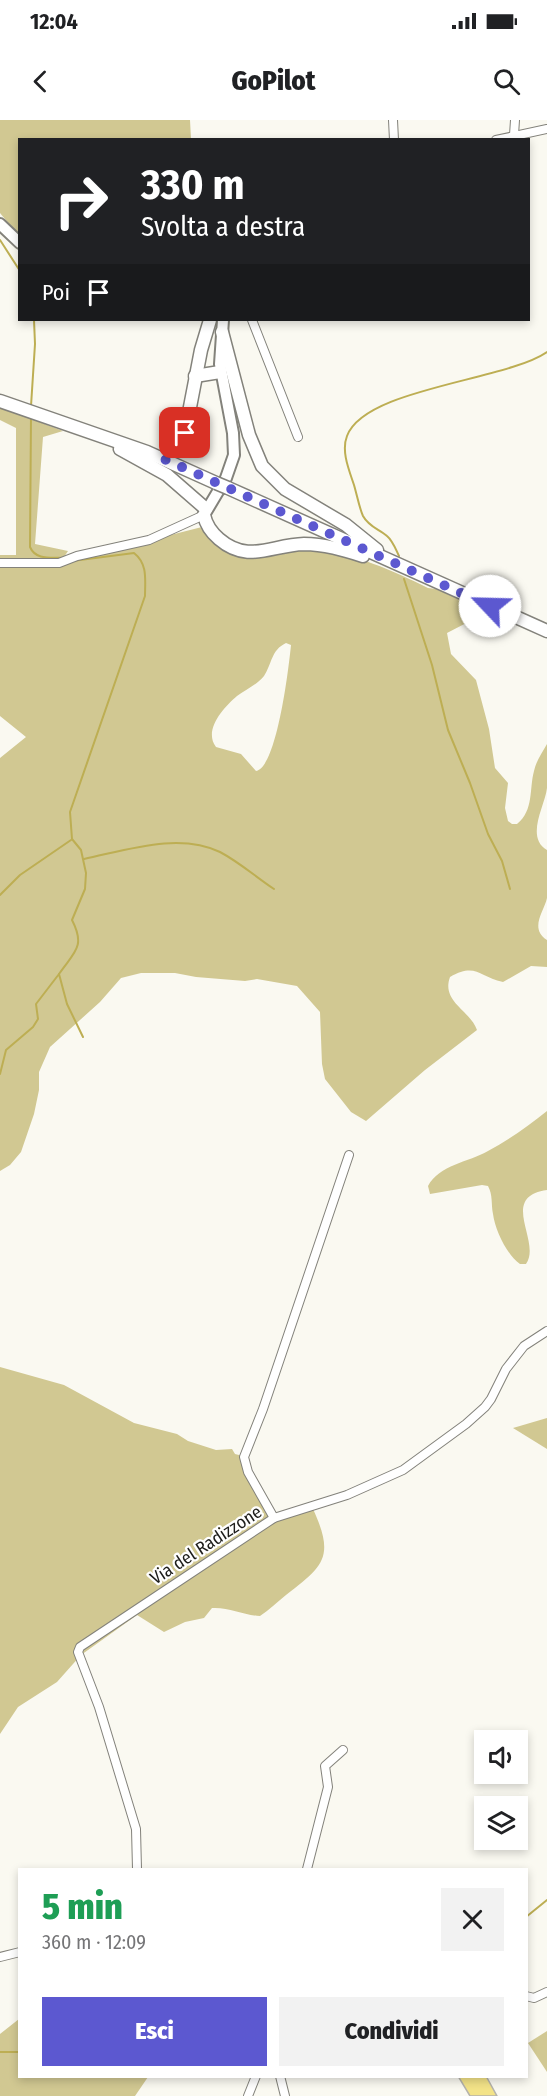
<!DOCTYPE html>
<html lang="it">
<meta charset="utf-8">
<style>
body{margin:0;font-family:"Fira Sans Condensed",sans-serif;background:#f2f2f2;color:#202124;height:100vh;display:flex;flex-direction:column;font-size:22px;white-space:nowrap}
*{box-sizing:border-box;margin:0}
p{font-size:20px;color:#757577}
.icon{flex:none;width:33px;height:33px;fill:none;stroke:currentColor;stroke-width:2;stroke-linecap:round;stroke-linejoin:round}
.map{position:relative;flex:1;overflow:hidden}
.panel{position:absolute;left:18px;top:1748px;width:510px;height:210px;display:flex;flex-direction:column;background:#fff;border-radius:0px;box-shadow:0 3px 9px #0003}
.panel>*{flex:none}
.top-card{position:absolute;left:18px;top:18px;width:512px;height:183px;border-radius:0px;box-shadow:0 3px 9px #0003;background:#202124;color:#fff;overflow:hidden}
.controls{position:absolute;left:474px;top:1610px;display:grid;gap:12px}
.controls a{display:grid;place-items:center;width:54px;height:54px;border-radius:0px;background:#fff;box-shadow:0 3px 9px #0003;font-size:30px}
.pin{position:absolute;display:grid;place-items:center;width:51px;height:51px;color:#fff;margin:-26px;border-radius:12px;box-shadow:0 3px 9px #0006}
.me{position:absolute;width:66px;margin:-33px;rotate:294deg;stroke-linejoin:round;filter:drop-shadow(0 0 4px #0008)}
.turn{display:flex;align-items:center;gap:21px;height:126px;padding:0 24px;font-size:27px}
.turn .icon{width:78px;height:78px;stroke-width:2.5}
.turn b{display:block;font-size:42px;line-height:51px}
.then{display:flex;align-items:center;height:57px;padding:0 24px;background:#0003;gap:12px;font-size:22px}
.round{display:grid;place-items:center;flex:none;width:63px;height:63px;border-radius:0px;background:#f2f2f2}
.headline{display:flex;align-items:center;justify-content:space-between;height:102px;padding:0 24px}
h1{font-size:36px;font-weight:800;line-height:45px;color:#1e9e55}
.cta{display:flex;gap:12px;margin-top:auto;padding:12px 24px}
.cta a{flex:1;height:69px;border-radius:0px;background:#5c58d0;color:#fff;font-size:24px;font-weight:800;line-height:69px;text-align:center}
.cta a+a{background:#f2f2f2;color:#202124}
.status{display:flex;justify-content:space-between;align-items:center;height:42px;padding:0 30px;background:#fff;direction:ltr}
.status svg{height:16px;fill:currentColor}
header{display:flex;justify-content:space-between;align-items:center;height:78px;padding:0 24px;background:#fff;font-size:27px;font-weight:800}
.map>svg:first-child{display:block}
</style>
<div class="status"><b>12:04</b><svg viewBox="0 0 49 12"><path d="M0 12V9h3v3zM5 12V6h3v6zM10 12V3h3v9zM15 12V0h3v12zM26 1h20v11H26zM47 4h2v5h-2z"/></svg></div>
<header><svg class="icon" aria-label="back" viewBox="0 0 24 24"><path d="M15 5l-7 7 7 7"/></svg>GoPilot<svg class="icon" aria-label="search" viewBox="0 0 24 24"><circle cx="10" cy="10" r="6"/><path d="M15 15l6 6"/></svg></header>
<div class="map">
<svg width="547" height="1976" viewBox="0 0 547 1976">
<rect width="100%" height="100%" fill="#faf9f1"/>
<g fill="#d1c892" fill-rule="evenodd">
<path d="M0,0H190L191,19L20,20L19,116L0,93Z"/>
<path d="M0,287L63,311L43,317L35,424L68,431L60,443L202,407L227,430C256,429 286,426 315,429C353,433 394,451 428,468L436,469L492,494L491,501L474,499L447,513L451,534L476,560L489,609L495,648L508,663L505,688L508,701L512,704H517C534,690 529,669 534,651C536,641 542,633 547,624C547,639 547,654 547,668C545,686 525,717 547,730C547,744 547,764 547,778C544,792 529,808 547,820V847L531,846L503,862C479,857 476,842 450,857C441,882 470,890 477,910L425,950L366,1001L351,992L325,959L322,944L320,892L297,866L257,859L245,861L196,857L175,853H141L121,858L100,882L50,927L39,952V970L34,994L21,1032L10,1045L0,1051V638L26,617L0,596V435H16V308L0,300ZM286,523L291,525C289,546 277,648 256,651L241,634L216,627C203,610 224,587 237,576C245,570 257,565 264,556C272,544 271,530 286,523Z"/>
<path d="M547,991V1070C498,1077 542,1122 526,1144H520C507,1135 495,1110 493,1094C491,1084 493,1075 488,1066L482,1065L430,1074L428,1066C439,1045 469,1042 488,1031C509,1020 528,1006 547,991Z"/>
<path d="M0,1247L64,1265L134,1303L177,1314L188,1321L216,1330L232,1329L235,1334L243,1336L272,1401L313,1389C335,1437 324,1446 286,1475C277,1482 269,1490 260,1496C243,1495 229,1487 212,1488L204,1498L185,1502L164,1512L137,1495L81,1535L57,1562L18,1587L0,1614Z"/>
<path d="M547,1298V1329L513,1308Z"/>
<path d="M19,1899L20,1956L148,1957L135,1976H0V1914Z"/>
<path d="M547,1911V1952L528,1923Z"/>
</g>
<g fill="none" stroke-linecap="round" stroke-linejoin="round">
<g stroke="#bdae53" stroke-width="2">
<path d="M0,120L20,151"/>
<path d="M31,286L35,224L34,200"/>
<path d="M31,295L30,427C36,441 52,437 64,438"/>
<path d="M399,436C396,430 393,421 387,416C379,409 369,407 363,396C359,387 357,375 354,365C349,350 341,331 347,316C365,268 505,261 547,232"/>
<path d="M404,459L432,545L448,610L470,663L488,714L502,741L510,769"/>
<path d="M84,739C127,730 179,712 220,732C239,742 256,757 274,769"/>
<path d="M0,775L20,755L71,720"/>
<path d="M59,854C74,832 86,827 72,800L85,769L86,753L81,730L72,719L70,692L145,476C145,460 148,444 134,433L72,441"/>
<path d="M0,954L6,930L33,907L38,899L36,884L59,854L67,884L83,917"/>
<path d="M526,1797L547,1780"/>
<path d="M0,1932H20"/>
</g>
</g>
<path fill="#f3e388" stroke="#b5b3ac" stroke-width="1.5" d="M458,1956H486L497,1976H470Z"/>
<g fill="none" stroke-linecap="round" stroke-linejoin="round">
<g stroke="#83827b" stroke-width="10">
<g id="street">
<path d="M393,0L394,20"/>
<path d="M514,15L515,0"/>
<path d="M496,20L547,9"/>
<path d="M252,200L298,317"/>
<path d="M0,443H59L77,436L149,420L204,395"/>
<path d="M274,1398L248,1352L244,1337L263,1289L349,1035"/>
<path d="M137,1749L136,1709L99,1587L78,1532L80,1527L274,1398L347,1375L403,1350L466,1304L485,1287L491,1279L506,1249L524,1226L547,1211"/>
<path d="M307,1749L328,1667L325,1646L343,1630"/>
<path d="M0,1837L20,1832"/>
<path d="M526,1876L534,1878L547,1872"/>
<path d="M280,1956L285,1976"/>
<path d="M248,1976L256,1956"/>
</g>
</g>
<g stroke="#83827b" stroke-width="14">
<g id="secondary">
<path d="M0,104L20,123"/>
<path d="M204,395L226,358L234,335L233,313L220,244L223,200"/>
</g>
</g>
<g stroke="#83827b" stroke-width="15">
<g id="primary">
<path d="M222,212L249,315L262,346L285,369L346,405L377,430"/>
<path d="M195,256L220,252"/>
<path d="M0,281L147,332L216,363"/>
<path d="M120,329L167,355L206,389"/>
<path d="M164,339L176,330L185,313L201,230L210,200"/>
<path d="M228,368L547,511"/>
<path d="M204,395C206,405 212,413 219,419C248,444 271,425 304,424C324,424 344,430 363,436"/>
</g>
</g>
<use href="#street" stroke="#fff" stroke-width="8"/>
<use href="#secondary" stroke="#fff" stroke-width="10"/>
<use href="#primary" stroke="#fff" stroke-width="12"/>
<g stroke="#83827b" stroke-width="15" stroke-linecap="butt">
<path id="primary-bridge" d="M216,363L228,368"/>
</g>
<use href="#primary-bridge" stroke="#fff" stroke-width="12"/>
</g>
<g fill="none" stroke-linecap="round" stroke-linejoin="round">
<path stroke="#5c58d0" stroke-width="10" stroke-dasharray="0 18" d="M185,313L176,330L164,339L490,486"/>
</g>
<g text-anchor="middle" stroke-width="4.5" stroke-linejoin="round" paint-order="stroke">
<g font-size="18" fill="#1d1d1a" stroke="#fff">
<text transform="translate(206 1425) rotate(-33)" y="6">Via del Radizzone</text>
</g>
</g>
</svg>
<div class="controls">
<a><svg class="icon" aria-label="sound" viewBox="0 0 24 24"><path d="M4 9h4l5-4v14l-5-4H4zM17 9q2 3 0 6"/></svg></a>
<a><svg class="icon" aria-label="layers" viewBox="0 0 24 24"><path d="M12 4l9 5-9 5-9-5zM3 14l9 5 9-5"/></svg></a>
</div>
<div class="pin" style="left:185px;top:313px;background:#d93025"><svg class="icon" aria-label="arrive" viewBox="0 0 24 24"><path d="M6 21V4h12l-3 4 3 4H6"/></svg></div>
<svg class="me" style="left:490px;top:486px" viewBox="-20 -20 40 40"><circle r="19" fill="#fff"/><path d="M0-13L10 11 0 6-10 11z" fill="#5c58d0"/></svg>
<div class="top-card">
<div class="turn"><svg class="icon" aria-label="right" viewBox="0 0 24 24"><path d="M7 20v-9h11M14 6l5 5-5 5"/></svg><div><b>330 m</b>Svolta a destra</div></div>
<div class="then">Poi<svg class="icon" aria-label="arrive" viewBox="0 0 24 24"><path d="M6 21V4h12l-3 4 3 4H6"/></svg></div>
</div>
<section class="panel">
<div class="headline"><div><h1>5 min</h1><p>360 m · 12:09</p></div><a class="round"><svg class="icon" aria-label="close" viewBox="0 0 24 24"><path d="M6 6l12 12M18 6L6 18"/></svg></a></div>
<div class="cta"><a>Esci</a><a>Condividi</a></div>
</section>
</div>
